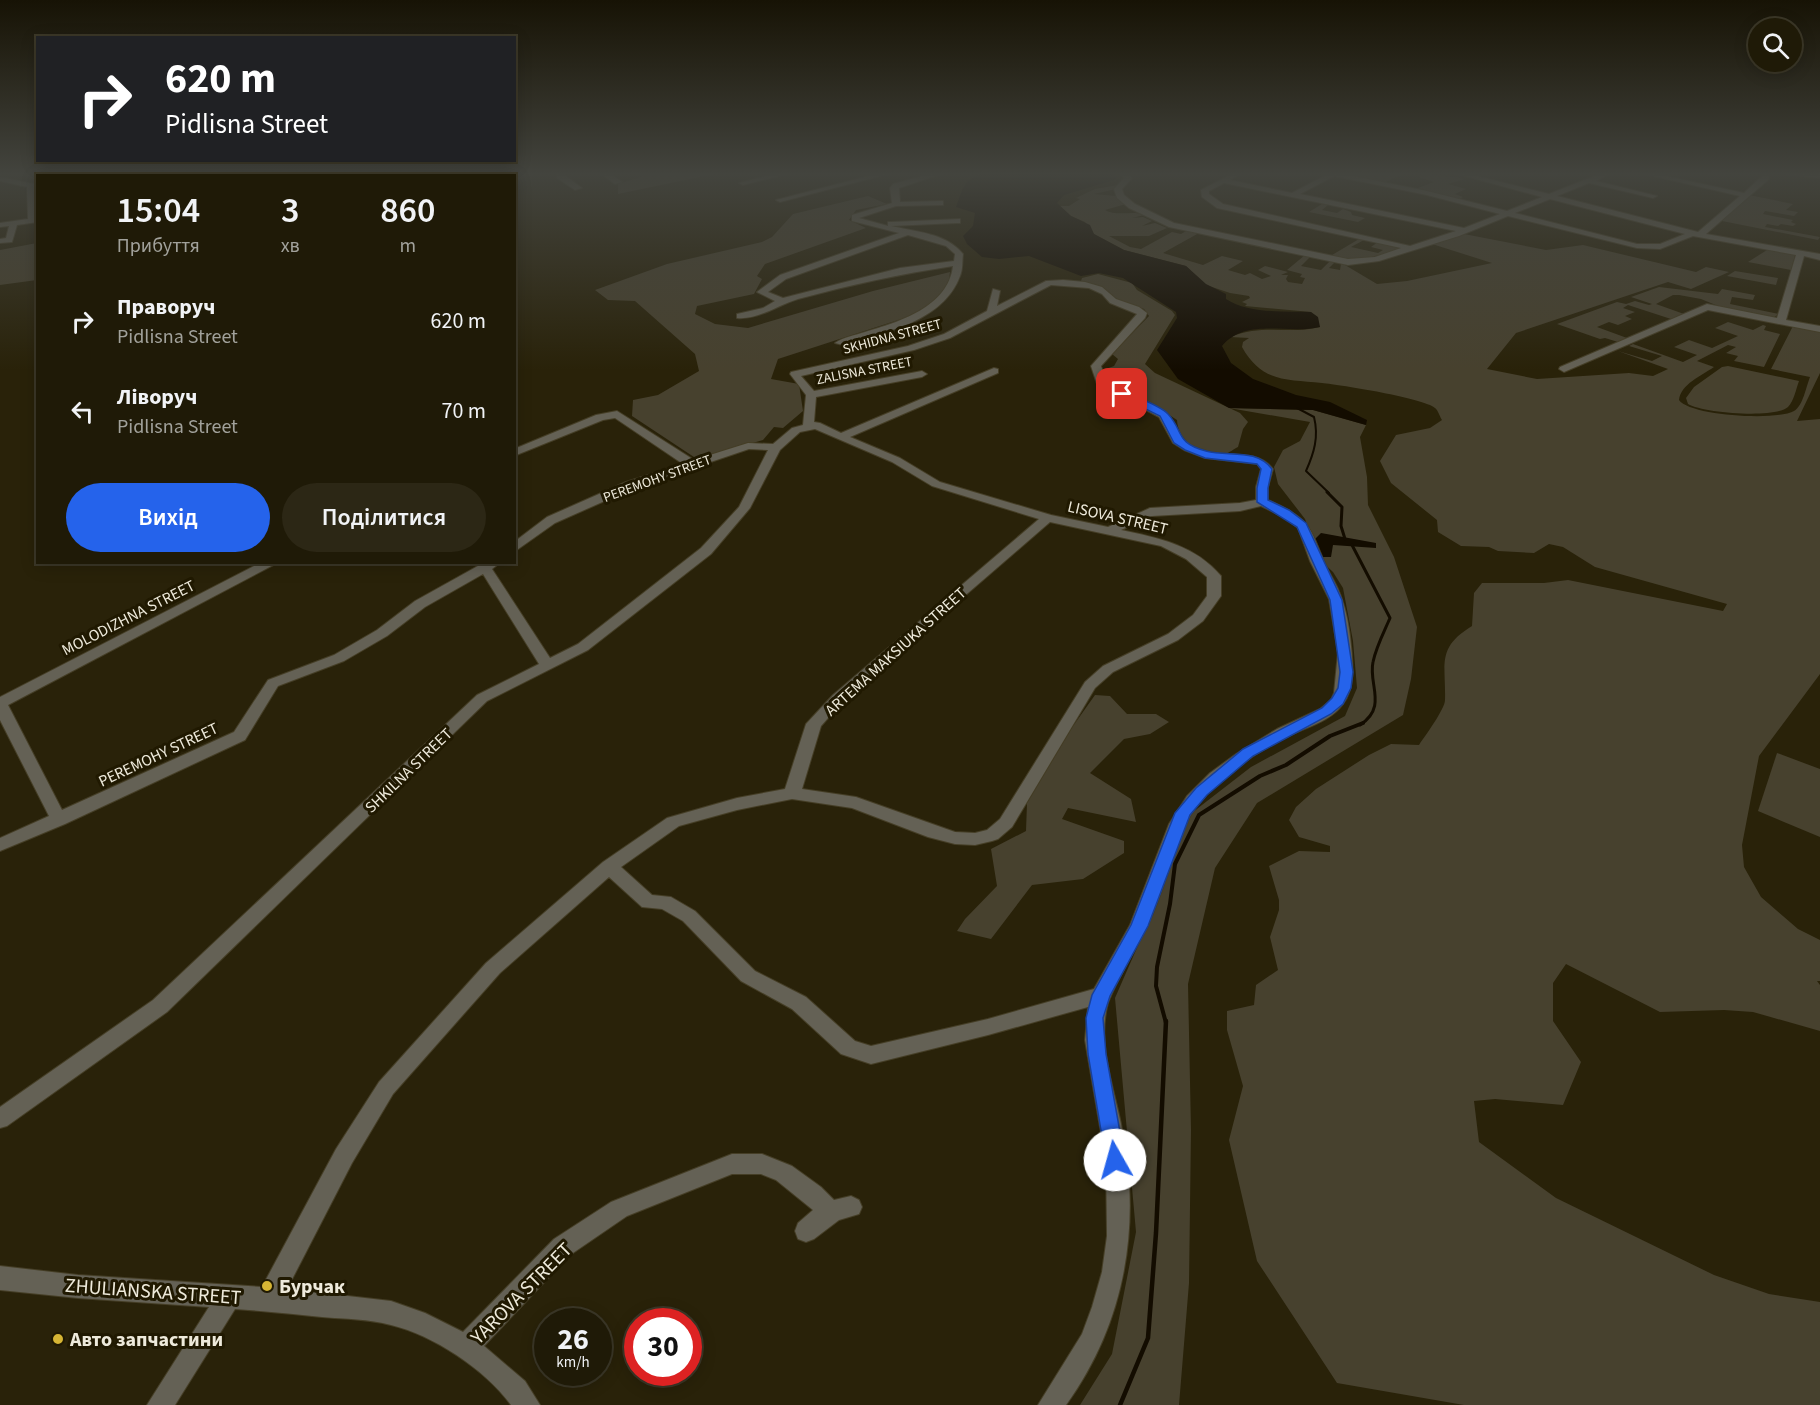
<!DOCTYPE html>
<html lang="uk">
<meta charset="utf-8">
<style>
body{margin:0;font-family:"Source Sans 3",sans-serif;background:#2c2715;color:#f1f3f6;height:100vh;display:flex;flex-direction:column;font-size:22px;white-space:nowrap}
*{box-sizing:border-box;margin:0}
p{font-size:20px;color:#a1a19b}
.icon{flex:none;width:33px;height:33px;fill:none;stroke:currentColor;stroke-width:2;stroke-linecap:round;stroke-linejoin:round}
.map{position:relative;flex:1;overflow:hidden}
.panel{position:absolute;left:36px;top:174px;width:480px;height:390px;display:flex;flex-direction:column;background:#1f1a07;border-radius:0px;box-shadow:0 3px 15px #0003,0 0 0 2px #3c3828}
.panel>*{flex:none}
.guide{position:absolute;left:36px;top:36px;width:480px;height:126px;border-radius:0px;box-shadow:0 3px 15px #0003,0 0 0 2px #3c3828;background:#202124;color:#fff;overflow:hidden}
.controls{position:absolute;left:1748px;top:18px;display:grid;gap:12px}
.controls a{display:grid;place-items:center;width:54px;height:54px;border-radius:50%;background:#1f1a07;box-shadow:0 3px 15px #0003,0 0 0 2px #3c3828;font-size:30px}
.speed{position:absolute;left:534px;top:1308px;display:flex;gap:12px;font-size:30px;font-weight:700;text-align:center}
.speed>*{display:grid;place-content:center;width:78px;height:78px;border-radius:50%;background:#1f1a07;box-shadow:0 3px 15px #0003,0 0 0 2px #3c3828;line-height:1}
.speed small{font-size:15px;font-weight:400}
.speed .limit{border:9px solid #d22;background:#fff;color:#111}
.pin{position:absolute;display:grid;place-items:center;width:51px;height:51px;color:#fff;margin:-26px;border-radius:12px;box-shadow:0 3px 9px #0006}
.me{position:absolute;width:66px;margin:-33px;rotate:353deg;stroke-linejoin:round;filter:drop-shadow(0 0 4px #0008)}
.turn{display:flex;align-items:center;gap:21px;height:126px;padding:0 30px;font-size:27px}
.turn .icon{width:78px;height:78px;stroke-width:2.5}
.turn b{display:block;font-size:42px;line-height:51px}
.eta{display:flex;justify-content:space-evenly;align-items:center;height:102px;text-align:center}
.eta b{font-size:36px;font-weight:600;line-height:42px}
.primary-button{display:flex;gap:12px;margin-top:auto;padding:12px 30px}
.primary-button a{flex:1;height:69px;border-radius:36px;background:#2563eb;color:#fff;font-size:24px;font-weight:600;line-height:69px;text-align:center}
.primary-button a+a{background:#2c2715;color:#f1f3f6}
ul{padding:0;list-style:none}
li{display:flex;align-items:center;gap:18px;height:90px;padding:0 30px}
li div{flex:1}
li b{display:block;font-size:22px}
li em{font-style:normal}
.map>svg:first-child{display:block}
</style>
<div class="map">
<svg width="1820" height="1405" viewBox="0 0 1820 1405">
<rect width="100%" height="100%" fill="#292209"/>
<g fill="#47412e">
<path d="M383,173H523L512,176L366,175Z"/>
<path d="M638,173H719L618,194V184L641,177Z"/>
<path d="M1339,173H1396L1402,174L1384,183L1337,174Z"/>
<path d="M1426,174C1440,177 1449,175 1464,179L1448,184L1466,189L1455,194L1463,197L1457,200L1415,189L1434,182L1419,177Z"/>
<path d="M1118,185L1116,189L1094,194L1116,196L1126,204L1105,210C1117,217 1134,210 1144,215L1132,218L1143,217L1152,221L1142,226L1155,223L1167,228L1149,236H1109L1130,247L1141,249L1172,232L1181,234L1188,230L1199,233L1163,253L1203,265L1222,256L1243,261L1228,270L1245,275L1250,273L1262,279L1271,276L1258,270L1265,266L1288,272L1281,275H1288L1286,279L1288,282L1302,284L1305,278L1300,277L1302,274L1287,270L1305,255L1310,257L1301,266L1321,270L1330,261L1335,262L1329,268L1340,270L1341,264L1345,265L1377,284L1407,281L1492,263L1432,244L1464,234L1546,250L1583,245L1696,272L1706,267L1729,272L1691,289L1668,282L1516,333L1487,369L1537,379L1629,373L1653,376L1668,369L1618,351L1652,361L1662,356L1629,346L1633,344L1683,362L1697,355L1674,347L1689,340L1712,348L1738,336L1715,328L1728,322L1753,330L1763,325L1766,326L1764,330L1780,334L1764,367L1734,361L1738,356L1726,353L1736,347L1728,345L1697,361L1714,367C1701,376 1681,384 1679,400C1690,416 1777,421 1794,411C1803,406 1806,387 1810,377L1771,369L1793,326L1820,331V373L1797,421L1820,419V674L1759,756L1742,845L1744,867L1761,897L1798,929L1820,940V981H1817L1820,985V1031L1753,1012L1724,1010L1660,1012L1566,964L1553,983V1021L1581,1062L1563,1105L1495,1099L1474,1101L1479,1142L1556,1198L1714,1275L1769,1294L1820,1302V1405H1464L1337,1383L1257,1261L1229,1140L1243,1086L1227,1030V1011L1254,1005L1256,985L1278,970L1270,937L1279,910V900L1269,866L1299,851L1330,852V846L1299,837L1289,820L1296,807L1316,789L1369,755L1391,744L1419,745C1425,736 1445,709 1445,700C1446,664 1436,648 1472,626L1474,593L1482,583H1544L1568,580L1723,611L1727,604L1595,567L1563,547L1549,544L1534,553L1498,551L1489,547L1461,546L1438,532L1437,520L1391,483L1380,461L1396,435L1430,428L1442,420C1440,417 1438,410 1435,408C1424,398 1341,385 1322,383C1287,379 1262,383 1242,347L1243,342L1249,338L1230,337C1265,323 1288,335 1320,327L1311,312L1245,306L1247,304L1242,302L1250,298L1249,296L1230,293L1206,285L1186,266L1124,250L1094,234L1085,222L1071,216L1060,206H1069L1080,199L1076,198L1095,189Z"/>
<path d="M1749,195L1793,204L1786,210L1798,212L1794,216L1765,211L1763,214L1793,220L1791,222L1796,224L1793,226L1781,224L1778,226L1767,224L1765,227L1820,237L1818,240L1722,221Z"/>
<path d="M868,196L887,204L856,210L849,220L866,228L765,264L757,276L762,279L754,294L697,306L695,314L715,324L748,328L873,291L950,272L948,288L923,312L778,359L771,379L799,384L803,411L783,428L774,427L763,440L697,459L632,416L633,400L658,395L699,371L695,354L635,301L608,300L595,290L667,264L762,242L772,237L793,214Z"/>
<path d="M1322,204L1328,205L1322,210L1337,213L1343,209L1351,212L1352,215L1365,218L1358,222L1309,212Z"/>
<path d="M1359,239L1364,240L1351,247L1378,253L1383,250L1371,247L1378,242L1402,249L1360,260L1327,258Z"/>
<path d="M37,243V280L0,285V250Z"/>
<path d="M1767,250L1795,255L1791,270L1748,262Z"/>
<path d="M1735,271L1778,278L1776,285L1727,276Z"/>
<path d="M1098,274L1132,283L1137,290L1172,311L1175,315L1145,364L1155,373L1240,413L1248,422L1243,429L1238,447C1234,449 1229,453 1225,454C1202,458 1178,442 1177,420L1163,411L1105,383L1103,370L1114,366L1118,359L1112,354L1149,316L1144,309L1113,299L1106,291L1081,281L1082,278Z"/>
<path d="M1659,287L1718,294L1722,289L1755,295L1753,300L1732,297L1730,304L1779,314L1773,318L1723,308L1701,299L1679,295H1673L1656,304L1684,314L1671,319L1628,305L1623,308L1635,312L1625,316L1632,319L1618,325L1609,322L1597,327L1627,338L1618,342L1605,338L1600,339L1557,324L1617,302L1626,304L1635,301L1649,305L1652,304L1631,297Z"/>
<path d="M1728,366L1799,381C1796,389 1794,401 1788,407C1775,419 1703,413 1688,404L1686,398L1694,387L1722,367Z"/>
<path d="M1229,408L1313,410L1366,425L1360,437L1367,477L1368,505L1394,557L1417,627L1411,679L1403,715L1257,803L1215,868L1188,984L1191,1130L1189,1283L1179,1405H1080L1112,1354L1136,1232L1115,998L1153,911L1189,815L1251,767L1345,716L1357,688L1353,641L1343,588L1333,572L1319,559L1305,519L1278,484L1274,467L1283,450L1300,441L1310,422Z"/>
<path d="M1095,695L1110,696L1127,714H1156L1169,722L1150,734L1124,739L1090,773L1131,799L1136,822L1068,808L1062,819L1124,841V853L1083,879L1032,885L991,939L957,931L965,919L997,886L991,849L1026,831L1027,803L1073,726Z"/>
<path d="M1777,753L1820,769V837L1758,811Z"/>
</g>
<g fill="#130c00">
<path d="M986,173H1113L1117,179L1064,195L1057,203L1071,216L1090,225L1094,234L1124,250L1186,266L1206,284L1226,294V299C1248,314 1285,311 1311,312L1318,317L1320,327C1288,335 1247,317 1222,346L1231,363L1253,379L1296,395L1330,402L1367,420L1366,425L1313,410L1229,408L1178,379L1157,350L1177,318L1176,312L1123,278L1099,273L1081,276L1029,256L999,259L982,257L967,244L963,236L973,226L975,213L956,207C964,186 963,179 986,173Z"/>
<path d="M1321,533L1376,543V548L1333,545L1331,557H1321L1314,540Z"/>
</g>
<g fill="none" stroke-linecap="round" stroke-linejoin="round">
<path stroke="#130c00" stroke-width="2" d="M1297,408L1314,417C1319,437 1314,453 1306,471L1329,493"/>
<g stroke="#130c00" stroke-width="3">
<path d="M1327,492L1342,507L1341,526L1345,539"/>
<path d="M1352,545L1390,618C1384,632 1376,647 1373,662C1368,684 1388,707 1360,725"/>
</g>
<path stroke="#130c00" stroke-width="4" d="M1166,1023L1156,986L1157,967L1170,904L1175,864L1199,815L1260,776L1286,765L1330,736L1363,723"/>
<path stroke="#130c00" stroke-width="4.5" d="M1120,1405L1148,1338L1156,1233L1166,1021"/>
<g stroke="#453e26" stroke-width="2">
<g id="minor">
<path d="M267,173H280L267,176Z"/>
<path d="M319,173H334L328,176H311Z"/>
<path d="M600,173H609L622,182L615,184Z"/>
<path d="M778,173H791L743,185L739,183Z"/>
<path d="M880,173H892L780,202L776,200Z"/>
<path d="M933,173H944L899,188L900,202L940,201H943V205L896,206L859,218L888,226V222H891L960,219V223H957L891,226C917,232 946,233 963,254C962,262 963,269 960,276C943,322 885,332 843,345L835,343C843,337 856,335 865,332C899,322 948,307 953,266C900,274 850,285 798,299C778,305 758,320 737,318V314L763,308L775,301L757,292L780,275L899,233L852,221V215L892,203L890,188L893,184ZM908,235L946,246L955,254L954,261L900,268L783,298L768,292L786,279Z"/>
<path d="M1121,173H1128L1132,178L1122,189L1124,195L1135,204L1174,223L1348,259L1375,257L1401,248L1217,208L1202,197L1201,190L1234,173H1242L1230,180L1292,193L1330,173H1338L1427,191L1507,211L1542,197L1454,173H1465L1549,194L1602,173H1611L1596,181L1657,196L1653,198L1589,183L1557,196L1698,232L1740,196L1640,173H1652L1744,193L1762,176L1763,173H1769V179L1706,234L1820,254V260L1804,256L1786,320L1820,326V332L1708,310L1564,372L1559,369L1560,367L1707,304L1777,318L1796,255L1693,236L1660,249L1637,248L1508,216L1459,236L1379,261L1348,265L1169,227L1129,208L1117,198L1114,189L1124,178ZM1334,176L1427,195L1500,214L1464,228L1300,194ZM1224,183L1456,231L1410,246L1223,204L1209,194V191ZM1550,199L1685,234L1660,244H1637L1515,213Z"/>
<path d="M1787,173L1820,174V178L1791,175Z"/>
<path d="M557,174H563L582,188L575,190L557,178Z"/>
<path d="M0,177L34,184L38,218V222L17,225L12,242L0,243V239L6,238L9,226L0,227V223L28,219L27,187L0,181Z"/>
<path d="M1063,280L1085,282L1102,287L1116,299L1139,307L1147,313L1145,318L1101,366L1107,382C1125,392 1148,400 1165,412C1174,418 1175,432 1182,440C1188,445 1196,448 1203,450C1226,459 1256,447 1273,469L1268,487V500C1322,523 1308,536 1334,581C1345,601 1349,623 1351,646C1353,665 1355,688 1343,704C1331,721 1307,727 1289,736C1256,752 1222,775 1198,804C1176,833 1168,880 1153,913C1140,944 1120,972 1108,1003C1097,1043 1113,1084 1121,1124C1142,1223 1126,1322 1066,1405H1038L1082,1334L1092,1307L1102,1272L1107,1236L1106,1162L1085,1040L1088,1007L988,1035L871,1064L841,1054L792,1009L741,981L683,921L662,909L642,907L609,877L500,973L393,1094L352,1163L287,1289L391,1301L425,1313L463,1332L554,1239L611,1202L732,1154H762L792,1166L821,1187L834,1200L851,1196L859,1200L862,1207L859,1214L839,1220L814,1239L806,1242L798,1239L795,1231L798,1223L813,1210L776,1180L761,1174H732L627,1216L570,1255L484,1346L525,1381L540,1405H511C486,1370 433,1335 391,1325C369,1319 345,1319 322,1317C293,1314 264,1311 235,1309L175,1405H147L209,1307L78,1298L0,1290V1266L78,1275L262,1287L336,1149L379,1082L486,963L603,862L667,818L737,798L785,789L806,724L833,695L1039,519L932,486L892,462L815,429L800,432L780,450L750,508L711,554L588,650L487,701L167,1012L7,1126L0,1128V1107L153,1000L477,695L539,664L483,574L425,607L387,636L344,661L278,686L245,740L65,824L0,851V838L49,816L0,720V697L262,562H279L8,705L62,810L234,732L268,680L334,655L377,630L415,601L485,562H501L492,569L550,658L578,644L701,548L739,507L768,450L749,449L634,488L555,523L514,552V542L547,517L626,482L683,464L615,418L603,420L514,456V449L596,415L617,411L694,460L748,443L773,444L792,428L803,425L806,395L790,374L791,372L908,346L944,334L987,311L993,289L1000,291L997,306L1046,281ZM1051,285L1089,288L1102,294L1110,303L1137,314L1091,366L1097,384L1159,417L1173,443L1184,450L1205,458L1257,464L1261,469L1256,487V500L1240,503L1150,508L1108,527L1051,515L940,482L900,458L850,437L998,373V369L994,368L841,433L820,423L814,422L816,397L922,377L927,374L922,371L814,391L801,376L914,350L950,338ZM1261,506L1285,518L1298,528L1310,561L1329,599L1338,652L1334,693L1331,700L1320,709L1277,729L1236,754L1210,773L1187,796L1169,824L1130,925L1094,989L988,1019L871,1046L855,1041L806,997L755,971L695,911L671,897L652,895L621,867L679,826L737,810L792,799L852,808L928,837L955,844L975,845L992,841L998,839L1012,827L1095,688L1113,672L1178,640L1203,621L1221,596V576C1195,545 1159,538 1121,530L1152,516L1240,511ZM1050,522L1161,546L1186,559L1207,577V596L1193,615L1168,634L1103,666L1085,682L1000,819L987,830L975,833L955,832L856,797L802,789L821,726L843,701Z"/>
</g>
</g>
<use href="#minor" fill="#646155" fill-rule="evenodd"/>
</g>
<linearGradient id="sky" x2="0" y2="1"><stop stop-color="#171305"/><stop offset="0.47" stop-color="#43443e"/><stop offset="1" stop-color="#43443e" stop-opacity="0"/></linearGradient>
<rect width="1820" height="370" fill="url(#sky)"/>
<path fill="#2563eb" stroke="#184099" stroke-width="1.5" d="M1119,392H1126C1136,397 1161,406 1168,414C1184,431 1175,443 1206,451C1229,457 1256,448 1272,469L1268,488V500L1289,510L1306,523L1342,600L1353,672L1351,688L1343,704L1331,714L1253,756L1207,795L1190,815L1148,926L1110,996L1103,1018L1106,1054L1125,1160L1122,1166L1115,1169L1108,1166L1106,1160L1088,1054L1086,1018L1092,995L1131,925L1175,813L1196,788L1243,749L1322,708L1332,698L1338,688L1340,672L1330,600L1297,527L1257,502V488L1261,469L1257,464L1205,458L1185,450L1174,443L1160,416L1119,396Z"/>
<g fill="#d6b534" stroke="#201901" stroke-width="2">
<circle cx="267" cy="1286" r="6"/>
<circle cx="58" cy="1339" r="6"/>
</g>
<g text-anchor="middle" stroke-width="6" stroke-linejoin="round" paint-order="stroke">
<g font-size="14" fill="#eeeadb" stroke="#201901">
<text transform="translate(892 336) rotate(-15)" y="5">SKHIDNA STREET</text>
<text transform="translate(864 370) rotate(-11)" y="5">ZALISNA STREET</text>
<text transform="translate(657 478) rotate(-20)" y="5">PEREMOHY STREET</text>
</g>
<g font-size="16" fill="#eeeadb" stroke="#201901">
<text transform="translate(1118 517) rotate(13)" y="6">LISOVA STREET</text>
<text transform="translate(128 617) rotate(-27)" y="6">MOLODIZHNA STREET</text>
<text transform="translate(895 651) rotate(-42)" y="6">ARTEMA MAKSIUKA STREET</text>
<text transform="translate(158 754) rotate(-25)" y="6">PEREMOHY STREET</text>
<text transform="translate(408 770) rotate(-44)" y="6">SHKILNA STREET</text>
</g>
<g font-size="20" font-weight="bold" fill="#eeeadb" stroke="#201901" text-anchor="start">
<text x="279" y="1293">Бурчак</text>
<text x="70" y="1346">Авто запчастини</text>
</g>
<g font-size="20" fill="#eeeadb" stroke="#201901">
<text transform="translate(153 1291) rotate(4)" y="7">ZHULIANSKA STREET</text>
<text transform="translate(521 1293) rotate(-45)" y="7">YAROVA STREET</text>
</g>
</g>
</svg>
<div class="controls">
<a><svg class="icon" aria-label="search" viewBox="0 0 24 24"><circle cx="10" cy="10" r="6"/><path d="M15 15l6 6"/></svg></a>
</div>
<div class="speed"><div>26<small>km/h</small></div><div class="limit">30</div></div>
<div class="pin" style="left:1122px;top:394px;background:#d93025"><svg class="icon" aria-label="arrive" viewBox="0 0 24 24"><path d="M6 21V4h12l-3 4 3 4H6"/></svg></div>
<svg class="me" style="left:1115px;top:1160px" viewBox="-20 -20 40 40"><circle r="19" fill="#fff"/><path d="M0-13L10 11 0 6-10 11z" fill="#2563eb"/></svg>
<div class="guide">
<div class="turn"><svg class="icon" aria-label="right" viewBox="0 0 24 24"><path d="M7 20v-9h11M14 6l5 5-5 5"/></svg><div><b>620 m</b>Pidlisna Street</div></div>
</div>
<section class="panel">
<div class="eta">
<div><b>15:04</b><p>Прибуття</p></div>
<div><b>3</b><p>хв</p></div>
<div><b>860</b><p>m</p></div>
</div>
<ul>
<li><svg class="icon" aria-label="right" viewBox="0 0 24 24"><path d="M7 20v-9h11M14 6l5 5-5 5"/></svg><div><b>Праворуч</b><p>Pidlisna Street</p></div><em>620 m</em></li>
<li><svg class="icon" aria-label="left" viewBox="0 0 24 24"><path d="M17 20v-9H6M10 6l-5 5 5 5"/></svg><div><b>Ліворуч</b><p>Pidlisna Street</p></div><em>70 m</em></li>
</ul>
<div class="primary-button"><a>Вихід</a><a>Поділитися</a></div>
</section>
</div>
